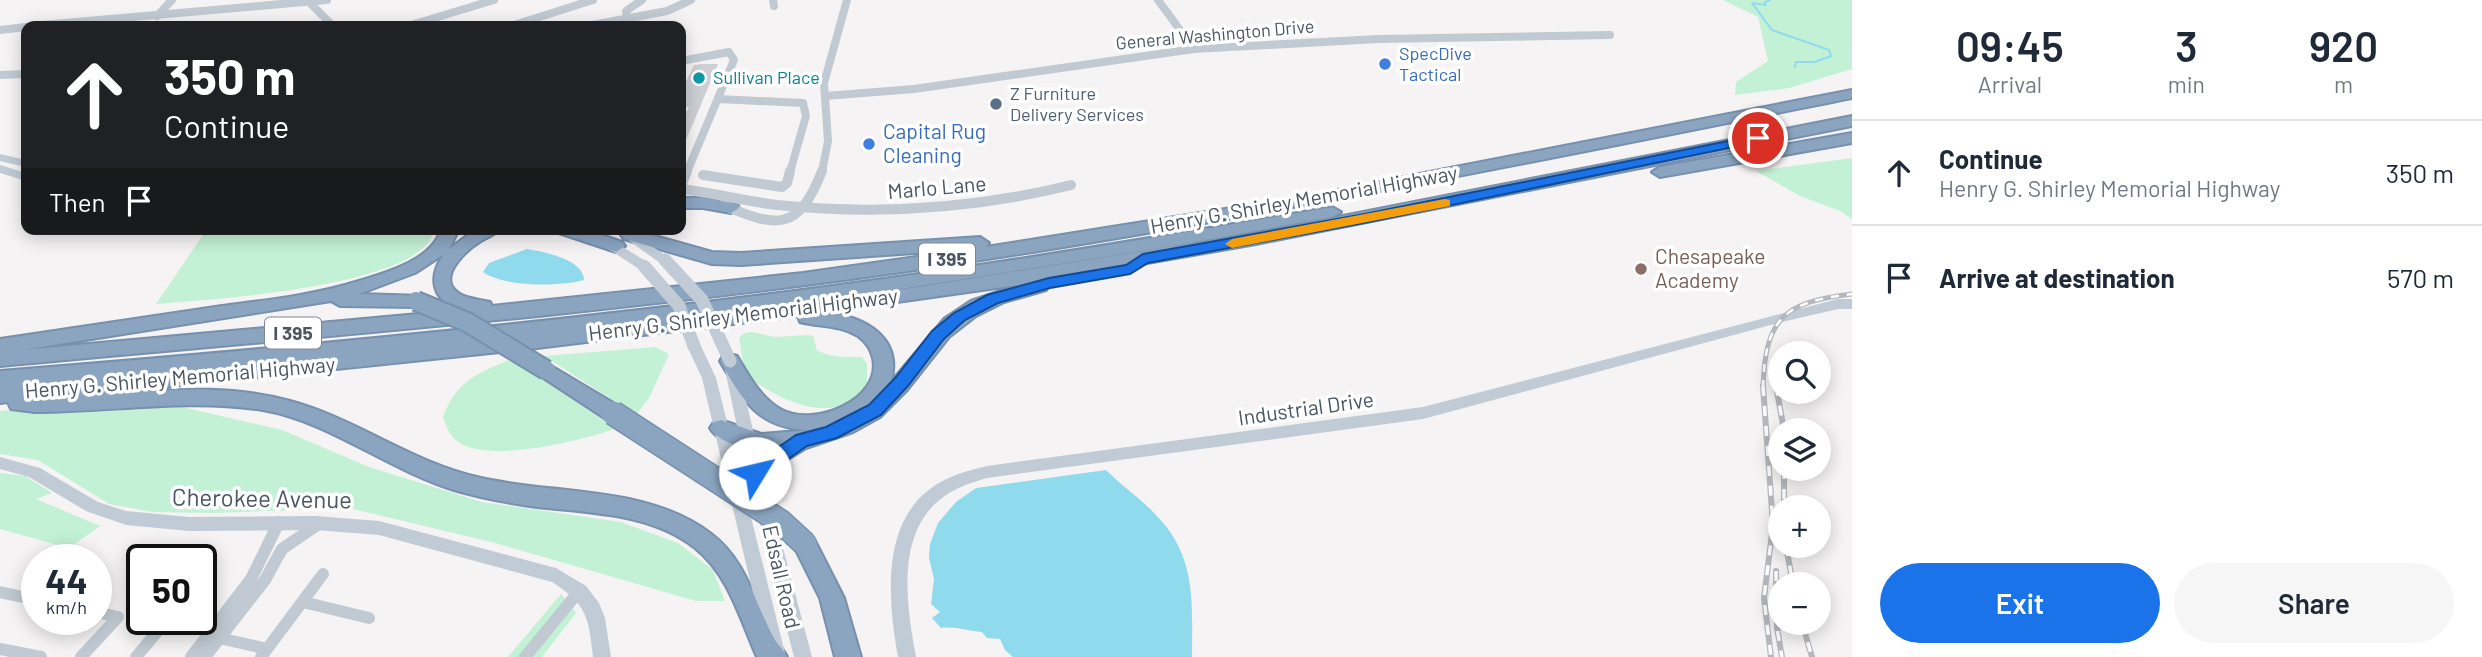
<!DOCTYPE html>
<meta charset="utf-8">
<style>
body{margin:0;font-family:Barlow,sans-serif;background:#f6f6f7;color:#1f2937;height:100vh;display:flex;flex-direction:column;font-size:26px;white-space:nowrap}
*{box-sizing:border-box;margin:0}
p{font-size:23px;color:#747a83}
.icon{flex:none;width:38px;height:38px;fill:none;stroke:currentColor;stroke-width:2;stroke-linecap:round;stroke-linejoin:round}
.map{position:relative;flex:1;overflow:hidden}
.side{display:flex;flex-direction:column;background:#fff;width:630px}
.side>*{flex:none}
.guide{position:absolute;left:21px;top:21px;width:665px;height:214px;border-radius:14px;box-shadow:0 4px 18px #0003;background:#202124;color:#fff;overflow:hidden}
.buttons{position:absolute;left:1768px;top:341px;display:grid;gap:14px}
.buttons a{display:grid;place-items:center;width:63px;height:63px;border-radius:50%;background:#fff;box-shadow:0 4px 18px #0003;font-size:35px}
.speed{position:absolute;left:21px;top:544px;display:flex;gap:14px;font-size:35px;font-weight:700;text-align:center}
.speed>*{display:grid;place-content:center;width:91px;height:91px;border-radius:50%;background:#fff;box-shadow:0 4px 18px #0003;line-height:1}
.speed small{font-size:18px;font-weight:400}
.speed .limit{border:4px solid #111;border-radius:10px;background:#fff;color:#111}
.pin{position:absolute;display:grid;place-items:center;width:60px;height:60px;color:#fff;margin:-30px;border:4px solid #fff;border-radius:50%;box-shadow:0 2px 7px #0007}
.me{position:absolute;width:77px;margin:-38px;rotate:54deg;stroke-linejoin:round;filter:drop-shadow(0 0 5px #0008)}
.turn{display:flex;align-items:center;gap:24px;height:147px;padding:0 28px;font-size:32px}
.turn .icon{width:91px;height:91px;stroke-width:2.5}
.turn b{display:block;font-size:49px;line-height:60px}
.then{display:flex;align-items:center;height:66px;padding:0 28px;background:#0003;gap:14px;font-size:26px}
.eta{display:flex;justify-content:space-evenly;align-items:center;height:119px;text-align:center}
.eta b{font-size:42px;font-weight:600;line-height:49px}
.cta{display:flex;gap:14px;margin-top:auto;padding:14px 28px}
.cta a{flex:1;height:80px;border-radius:42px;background:#1a73e8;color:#fff;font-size:28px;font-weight:600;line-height:80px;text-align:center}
.cta a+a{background:#f6f6f7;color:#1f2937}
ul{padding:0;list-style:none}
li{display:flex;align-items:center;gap:21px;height:105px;padding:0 28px;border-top:2px solid #e0e1e3}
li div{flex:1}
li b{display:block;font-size:26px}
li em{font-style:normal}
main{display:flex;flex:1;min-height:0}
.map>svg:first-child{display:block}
</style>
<main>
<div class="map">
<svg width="1852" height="657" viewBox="0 0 1852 657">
<rect width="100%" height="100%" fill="#f5f3f3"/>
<g fill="#c3f1d5">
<path d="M1723,0H1852V69L1789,88L1735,95L1736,82L1768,61L1758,17Z"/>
<path d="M1852,158V219L1840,211L1800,196L1756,171Z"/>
<path d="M207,229H434C428,287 204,300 156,304Z"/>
<path d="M752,332L775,337L809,335L813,336L817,350C833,359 844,356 862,357L867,364V384C844,421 801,409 770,391C763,387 753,382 748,375C741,364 742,350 739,338L744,333Z"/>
<path d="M655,347L669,354L649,398L636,415L544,356Z"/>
<path d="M511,359L606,422L618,428C585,439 477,469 452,436C448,431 445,423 443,417C456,381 478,373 511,359Z"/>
<path d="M83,405H173L282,430L369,467L482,502L621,522L678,543L713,570L725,601H696L495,543L349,508L212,513L153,512L109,504L38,460L0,454V411Z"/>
<path d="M0,473L25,476L52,493L36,499L100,526L69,548L0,529Z"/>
<path d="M561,594L576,613L542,657H508Z"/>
</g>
<g fill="#90daee">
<path d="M527,249C544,252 583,259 584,280C559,287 504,287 483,272L489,263Z"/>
<path d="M1106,470C1122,486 1140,498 1155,514C1197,556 1192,602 1192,657H1013L1005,650L1000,639L987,638L982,632C968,631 956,626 941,628L932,618L940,612L931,604L934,579L929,558L930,544L938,523L956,502L976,488Z"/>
</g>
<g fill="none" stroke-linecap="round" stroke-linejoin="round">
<path stroke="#90daee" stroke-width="2" d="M1770,0L1765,2L1766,5L1752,3L1772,30L1829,50L1831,56L1815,62H1796L1795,67"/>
</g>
<path fill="#cdcfd5" d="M702,64H718L681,152V122L689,107H681V92L694,65Z"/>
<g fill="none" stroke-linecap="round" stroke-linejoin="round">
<g stroke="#7690ad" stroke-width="4">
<g id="highway">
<path d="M1852,90V98C1547,159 1243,221 936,267C626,313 312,337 0,366V339C74,328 148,317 222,306C268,300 314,295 359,281C385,273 433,260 441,229H459L449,249L476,229H500C494,235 488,237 481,241C469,248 440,273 454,289C462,299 478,299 490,302L492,306L803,273L973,249L741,265L712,264L624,239L621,235L630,229L712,252L741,253L980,237L989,243L986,247L1301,197ZM444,254C427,278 432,302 462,310L22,350L331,301L340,306L416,307L423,306L425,301L423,296L359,294L415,273Z"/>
<path d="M1852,116V126L1256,244L1044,281L1048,286L1046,290L1004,302L976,316L949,337L907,390L880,417L853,432L806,448L754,480L746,477L743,471L746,465L767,451C750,450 719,444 710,428L714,422L721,420L761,434L810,430C759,429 743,401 720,361L723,356L730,354L737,356C748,375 761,399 782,410C815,427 882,400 873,358C871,349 865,341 858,336C840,325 820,327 800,322L798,316L529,349L95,394C160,391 227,383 290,401C357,419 412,463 481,478C555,495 646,485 710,533C747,560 754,603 775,640C779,646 784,650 787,657H757C740,619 729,575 695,548C651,513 590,513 537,507C509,503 481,498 454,490C389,470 328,421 263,410C188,398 111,412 35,412L11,409L8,402L0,403V387L85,380L0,387V371C278,349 556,323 832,286C1000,264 1166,236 1332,207L1341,212L1332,217L1167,247L875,293L925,286L1256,233ZM1018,285L971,301L944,319L891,382C903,337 865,317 826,312Z"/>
<path d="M1852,133V143L1660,177L1652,172L1660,167Z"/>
<path d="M681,198H703L737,204L739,208L731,213L703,208H681Z"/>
<path d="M556,229H584L622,242L625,246L616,252L559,233Z"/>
<path d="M546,363L620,407L623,413L620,419L613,421L606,419L539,375L536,370L539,365Z"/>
<path d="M805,534L813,537L844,598L861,657H835L820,598L793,544L797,537Z"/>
</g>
</g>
<g stroke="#c1cad2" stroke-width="8">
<path d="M307,0L333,26"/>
<path d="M773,0L774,6"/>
<path d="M1158,0L1194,49"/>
<path d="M157,16L172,0"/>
<path d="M627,19L626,11L642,0"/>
<path d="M30,26L327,0"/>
<path d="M408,26L494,0"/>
<path d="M511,26L593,0"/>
<path d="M587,26L667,11L691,0"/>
<path d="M0,30L26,27"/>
<path d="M681,61L729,52L734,60L687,172"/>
<path d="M0,75L26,74"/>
<path d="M825,96L914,89L1194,49L1378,39L1610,35"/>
<path d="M718,99L803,103L806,116L790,172"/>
<path d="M822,172L828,141L824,83L847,0"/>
</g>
<g stroke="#c1cad2" stroke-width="10">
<path d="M703,175L782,187L787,183L790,171"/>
<path d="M681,186L687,171"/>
<path d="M681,189C713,193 745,201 777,205C876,215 975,209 1071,185"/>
<path d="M723,205C777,228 798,232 822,171"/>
</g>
<g stroke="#c1cad2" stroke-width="12">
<path d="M201,579L203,577"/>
<path d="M0,592L37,600"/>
<path d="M303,602L369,618"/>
<path d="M215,637L267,649"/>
<path d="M0,649L41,657"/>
<path d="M81,657L118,617L96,612"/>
<path d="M136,657L167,620"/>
<path d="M191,657L251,579L279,522"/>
<path d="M205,657L265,580L282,549L320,523"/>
<path d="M261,657L323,574"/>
<path d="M525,657L580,590"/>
</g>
<g fill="#c1cbd6" fill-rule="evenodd">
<path d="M0,154L26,160V167L0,161Z"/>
<path d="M0,165L26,173V181L0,173Z"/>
<path d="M613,229H628L672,260L665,264L660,263Z"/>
<path d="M606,237L649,263L651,266L649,269H639L601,244L600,241Z"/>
<path d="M1838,299H1852V309H1838L1786,321L1423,419L987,478C978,481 969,483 961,487C893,516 905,598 916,657H898C887,594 879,507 951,477C962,472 975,469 987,466L1423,407Z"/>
<path d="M694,341L699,342L716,378L786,657H768L702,378L687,346Z"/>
<path d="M732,365L737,366L739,370L763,473L812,657H794L747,473L725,370L727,366Z"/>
<path d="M0,457L40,468L98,502L126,511L189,517L316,516L379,521L556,568L586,586L599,603L605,618L611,657H593C589,618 587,604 552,582L379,535L316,530L189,531L126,525L86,511L29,477L0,469Z"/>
</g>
<use href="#highway" fill="#8ba5c1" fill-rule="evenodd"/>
<g stroke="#b5b8bd" stroke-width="5">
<g id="rail-far1">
<path d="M1775,381L1776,388"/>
<path d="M1763,388C1765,318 1784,302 1852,294"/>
</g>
</g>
<g stroke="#b5b8bd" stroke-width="6">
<g id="rail">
<path d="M1763,386L1773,525L1764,598L1771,657"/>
<path d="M1776,386L1784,430"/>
<path d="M1784,469V508"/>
<path d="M1786,546L1793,584"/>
<path d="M1776,571L1777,628L1782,657"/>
<path d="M1802,623L1812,657"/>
</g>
</g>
<use href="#rail-far1" stroke="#fff" stroke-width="2.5" stroke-dasharray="8" stroke-linecap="butt"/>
<use href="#rail" stroke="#fff" stroke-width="3.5" stroke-dasharray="10" stroke-linecap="butt"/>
<g stroke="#7690ad" stroke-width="22" stroke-linecap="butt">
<path id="highway-bridge-far1" d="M416,301L467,322L546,370"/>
</g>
<g stroke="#7690ad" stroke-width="26" stroke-linecap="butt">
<path id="highway-bridge" d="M613,413L781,522L805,544"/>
</g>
<g stroke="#c1cbd6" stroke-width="13">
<path d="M665,260L702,300L730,361"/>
<path d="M644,266L679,306L694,346"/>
</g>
<use href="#highway-bridge-far1" stroke="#8ba5c1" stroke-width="18"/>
<use href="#highway-bridge" stroke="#8ba5c1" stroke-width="23"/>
</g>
<path fill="#1a73e8" stroke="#114b97" stroke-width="2" d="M1758,135L1763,136V141L1364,223L1148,263L1130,274L1050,288L998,303L965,320L944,339L908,386L881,415L837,438L807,446L761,478L755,480L748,478L745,473L748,468L796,435L826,427L869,405L896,377L932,331L954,313L987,295L1049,278L1126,265L1143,254L1364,214Z"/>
<path fill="#f59e0b" d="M1445,199L1450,200V206L1232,248L1225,244L1232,239Z"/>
<g fill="#3f7fe0" stroke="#fff" stroke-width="2.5">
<circle cx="1385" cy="64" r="7"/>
<circle cx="869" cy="144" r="7"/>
</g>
<circle fill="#0f9aa8" stroke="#fff" stroke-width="2.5" cx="699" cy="78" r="7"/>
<circle fill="#5c6f8a" stroke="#fff" stroke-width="2.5" cx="996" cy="104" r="7"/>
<circle fill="#8d6e63" stroke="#fff" stroke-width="2.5" cx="1641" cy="269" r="7"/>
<g text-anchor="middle" stroke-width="7" stroke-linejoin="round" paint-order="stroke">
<g font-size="18" fill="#4a5661" stroke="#fff">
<text transform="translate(1215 35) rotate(-5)" y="6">General Washington Drive</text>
</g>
<g font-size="18" fill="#366cbe" stroke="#fff" text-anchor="start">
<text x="1399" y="60">SpecDive<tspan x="1399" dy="21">Tactical</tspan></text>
</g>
<g font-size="18" fill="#0d838f" stroke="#fff" text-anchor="start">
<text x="713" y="84">Sullivan Place</text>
</g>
<g font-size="18" fill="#4e5e75" stroke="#fff" text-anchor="start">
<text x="1010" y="100">Z Furniture<tspan x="1010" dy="21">Delivery Services</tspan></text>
</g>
<g fill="#fff" stroke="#808990" stroke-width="2">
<rect x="919" y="243.5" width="56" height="31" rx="5"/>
<rect x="265" y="317.5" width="56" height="31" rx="5"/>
</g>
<g font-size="19" font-weight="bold" fill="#4a5661">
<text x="947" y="266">I 395</text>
<text x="293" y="340">I 395</text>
</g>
<g font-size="21" fill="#366cbe" stroke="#fff" text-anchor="start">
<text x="883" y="139">Capital Rug<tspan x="883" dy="24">Cleaning</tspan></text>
</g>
<g font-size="21" fill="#4a5661" stroke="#fff">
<text transform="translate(937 188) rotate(-5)" y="7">Marlo Lane</text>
<text transform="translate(1304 200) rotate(-10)" y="7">Henry G. Shirley Memorial Highway</text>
<text transform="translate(743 315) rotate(-7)" y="7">Henry G. Shirley Memorial Highway</text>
<text transform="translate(180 378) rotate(-5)" y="7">Henry G. Shirley Memorial Highway</text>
<text transform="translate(1306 409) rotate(-8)" y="7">Industrial Drive</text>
<text transform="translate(781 577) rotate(77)" y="7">Edsall Road</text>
</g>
<g font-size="21" fill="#785e54" stroke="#fff" text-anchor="start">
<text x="1655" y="264">Chesapeake<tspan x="1655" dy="24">Academy</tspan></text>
</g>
<g font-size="24" fill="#4a5661" stroke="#fff">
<text transform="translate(262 499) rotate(1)" y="8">Cherokee Avenue</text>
</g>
</g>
</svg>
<div class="buttons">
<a><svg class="icon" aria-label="search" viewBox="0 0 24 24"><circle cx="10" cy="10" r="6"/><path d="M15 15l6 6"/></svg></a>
<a><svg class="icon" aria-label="layers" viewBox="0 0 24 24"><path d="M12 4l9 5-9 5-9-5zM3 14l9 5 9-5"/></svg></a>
<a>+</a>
<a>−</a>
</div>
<div class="speed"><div>44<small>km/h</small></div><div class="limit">50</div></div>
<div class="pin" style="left:1758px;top:138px;background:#d93025"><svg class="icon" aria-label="arrive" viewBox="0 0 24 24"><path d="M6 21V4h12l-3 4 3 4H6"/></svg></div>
<svg class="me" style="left:755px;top:473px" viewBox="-20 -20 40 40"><circle r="19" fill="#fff"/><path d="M0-13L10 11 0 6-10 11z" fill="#1a73e8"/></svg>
<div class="guide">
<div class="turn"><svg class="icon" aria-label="ahead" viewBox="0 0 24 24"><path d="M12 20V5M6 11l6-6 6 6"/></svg><div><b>350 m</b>Continue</div></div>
<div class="then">Then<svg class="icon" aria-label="arrive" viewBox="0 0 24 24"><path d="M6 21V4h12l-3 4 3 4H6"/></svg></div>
</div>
</div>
<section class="side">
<div class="eta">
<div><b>09:45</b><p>Arrival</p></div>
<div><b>3</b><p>min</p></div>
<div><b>920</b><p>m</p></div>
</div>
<ul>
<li><svg class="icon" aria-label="ahead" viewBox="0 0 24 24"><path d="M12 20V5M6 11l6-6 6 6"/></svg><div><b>Continue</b><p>Henry G. Shirley Memorial Highway</p></div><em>350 m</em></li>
<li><svg class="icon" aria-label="arrive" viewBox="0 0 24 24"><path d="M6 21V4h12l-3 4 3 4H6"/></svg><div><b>Arrive at destination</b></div><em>570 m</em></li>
</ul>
<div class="cta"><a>Exit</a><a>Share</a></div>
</section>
</main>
